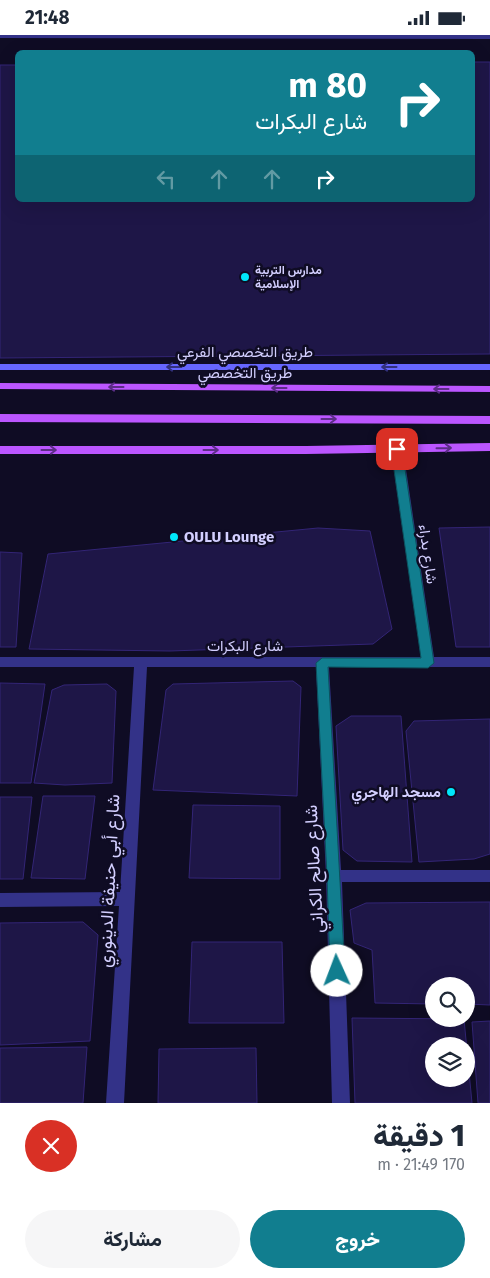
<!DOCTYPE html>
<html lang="ar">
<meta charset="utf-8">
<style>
body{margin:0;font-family:"Fira Sans",Vazirmatn,sans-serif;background:#f6f6f7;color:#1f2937;direction:rtl;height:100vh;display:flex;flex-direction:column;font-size:19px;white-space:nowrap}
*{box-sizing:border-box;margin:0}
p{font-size:16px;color:#747a83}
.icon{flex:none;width:28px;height:28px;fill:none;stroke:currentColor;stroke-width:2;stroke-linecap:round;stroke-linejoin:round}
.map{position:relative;height:1068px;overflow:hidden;direction:ltr}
.details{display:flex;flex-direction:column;background:#fff;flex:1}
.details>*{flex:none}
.hud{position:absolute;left:15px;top:15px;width:460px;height:152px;border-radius:8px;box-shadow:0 5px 20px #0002;direction:rtl;background:#117e8f;color:#fff;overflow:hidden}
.fabs{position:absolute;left:425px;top:942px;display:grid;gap:10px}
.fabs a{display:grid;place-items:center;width:50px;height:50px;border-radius:50%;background:#fff;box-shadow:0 5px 20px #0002;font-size:25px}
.pin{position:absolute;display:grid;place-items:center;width:42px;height:42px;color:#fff;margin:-21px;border-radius:10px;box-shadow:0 2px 8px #0006}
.me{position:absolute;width:55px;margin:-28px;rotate:358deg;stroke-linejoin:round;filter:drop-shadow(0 0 4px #0008)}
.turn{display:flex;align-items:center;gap:18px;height:105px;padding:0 25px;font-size:22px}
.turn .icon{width:65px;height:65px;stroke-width:2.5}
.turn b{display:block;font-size:35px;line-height:42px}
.lanes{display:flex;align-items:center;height:48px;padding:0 25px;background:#0003;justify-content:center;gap:25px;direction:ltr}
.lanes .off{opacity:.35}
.round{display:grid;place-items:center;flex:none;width:52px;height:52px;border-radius:26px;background:#f6f6f7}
.headline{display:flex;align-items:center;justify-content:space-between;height:85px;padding:0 25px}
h1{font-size:30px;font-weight:800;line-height:38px}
.action{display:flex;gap:10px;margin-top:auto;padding:10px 25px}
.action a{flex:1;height:58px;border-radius:30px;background:#117e8f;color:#fff;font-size:20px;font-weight:800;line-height:58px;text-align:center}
.action a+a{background:#f6f6f7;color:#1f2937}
.status{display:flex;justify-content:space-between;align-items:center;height:35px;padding:0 25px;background:#fff;direction:ltr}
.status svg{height:14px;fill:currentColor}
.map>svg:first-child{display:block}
</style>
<div class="status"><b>21:48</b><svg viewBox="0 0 49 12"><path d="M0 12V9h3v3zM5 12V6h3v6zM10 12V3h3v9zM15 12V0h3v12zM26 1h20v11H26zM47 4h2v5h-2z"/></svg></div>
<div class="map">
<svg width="490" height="1068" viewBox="0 0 490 1068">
<rect width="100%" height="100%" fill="#0f0c24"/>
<g fill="#1e1647" stroke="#332576" fill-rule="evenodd">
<path d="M472,27H490V319L0,323V30H18V165H472Z"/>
<path d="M490,492V612H456L439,493Z"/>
<path d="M318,493L370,496L392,594L373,609L170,616L29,614L48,519Z"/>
<path d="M0,517L22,518L16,612H0Z"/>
<path d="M293,646L301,652L297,761L153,755L166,655L173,649Z"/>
<path d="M0,648L45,649L31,748H0Z"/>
<path d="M107,649L116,656L112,748L65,750L34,748L52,655L64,650Z"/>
<path d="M351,681H401L412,827L357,826L343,815L336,691Z"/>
<path d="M490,684V819L474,824L419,827L406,696L414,686Z"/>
<path d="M43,761H95L85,844L31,843Z"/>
<path d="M0,762H32L23,844H0Z"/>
<path d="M193,770L280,771V844L189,843Z"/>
<path d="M490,867V970L466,969V951H434V969L375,968L372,915L354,908L350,875L366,868Z"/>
<path d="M83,887L98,900L90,1006L0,1010V888Z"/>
<path d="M192,907H282L284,988H189Z"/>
<path d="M352,983L464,984L472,1068H355ZM434,1011H466V1044H434Z"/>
<path d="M490,986V1068H478L472,987Z"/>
<path d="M87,1012L83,1068H0V1013Z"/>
<path d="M256,1013L257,1068H158L159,1014Z"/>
</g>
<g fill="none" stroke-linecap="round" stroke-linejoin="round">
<g fill="#333288" fill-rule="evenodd">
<path d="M0,0H490V4L0,3Z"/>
<path d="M397,410L403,414L434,622H490V632H329L341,835H490V847H342L350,1068H332L326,841L316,632H147L124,1068H106L119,871L0,872V858L120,857L134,632H0V622H421L391,414Z"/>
</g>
<rect fill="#66f" fill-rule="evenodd" x="0" y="329" width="490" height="6"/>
<g fill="#bb56ff" fill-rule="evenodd">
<path d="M0,348L490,351V357L0,354Z"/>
<path d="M0,379L490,381V389L0,387Z"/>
<path d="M490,408V416L306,419H0V411H306Z"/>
</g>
</g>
<defs><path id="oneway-shaft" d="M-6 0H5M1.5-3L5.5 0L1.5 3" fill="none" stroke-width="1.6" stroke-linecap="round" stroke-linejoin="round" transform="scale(1.25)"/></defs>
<g stroke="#32307c">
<use href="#oneway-shaft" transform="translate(174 332) rotate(-180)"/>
<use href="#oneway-shaft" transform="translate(389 332) rotate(-180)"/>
</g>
<g stroke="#5c2d87">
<use href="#oneway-shaft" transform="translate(116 352) rotate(-180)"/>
<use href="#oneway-shaft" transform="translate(279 353) rotate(-180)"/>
<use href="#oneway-shaft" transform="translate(441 354) rotate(-180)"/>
<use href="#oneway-shaft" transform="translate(329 384)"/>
<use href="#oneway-shaft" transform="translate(444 413) rotate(-1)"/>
<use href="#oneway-shaft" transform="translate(49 415)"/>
<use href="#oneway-shaft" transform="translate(211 415)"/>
</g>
<path fill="#117e8f" stroke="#0b525d" d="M397,410L402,414L434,628L428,633L328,632L345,936L342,940L337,942L332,940L330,936L327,841L316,628L322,623H421L391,414Z"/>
<g fill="#00e7fa" stroke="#0f0c24" stroke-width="2">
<circle cx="245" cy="242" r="5"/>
<circle cx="174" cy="502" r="5"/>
<circle cx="451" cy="757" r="5"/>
</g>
<g text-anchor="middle" stroke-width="5" stroke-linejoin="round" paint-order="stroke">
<g font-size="12" font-weight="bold" fill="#d3cfff" stroke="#0f0c24" text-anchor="start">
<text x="255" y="239">مدارس التربية<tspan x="255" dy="14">الإسلامية</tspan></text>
</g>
<g font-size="15" fill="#d3cfff" stroke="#0f0c24">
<text x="245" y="322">طريق التخصصي الفرعي</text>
<text x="245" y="343">طريق التخصصي</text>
<text transform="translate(428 519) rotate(82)" y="5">شارع بدراء</text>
<text x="245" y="616">شارع البكرات</text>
</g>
<g font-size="15" font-weight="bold" fill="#d3cfff" stroke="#0f0c24" text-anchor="start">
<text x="184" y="507">OULU Lounge</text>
<text x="441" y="762" text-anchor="end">مسجد الهاجري</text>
</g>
<g font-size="18" fill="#d3cfff" stroke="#0f0c24">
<text transform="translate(314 834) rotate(-93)" y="6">شارع صالح الكراني</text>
<text transform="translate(109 846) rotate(-87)" y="6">شارع أبي حنيفة الدينوري</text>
</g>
</g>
</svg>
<div class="fabs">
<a><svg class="icon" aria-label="search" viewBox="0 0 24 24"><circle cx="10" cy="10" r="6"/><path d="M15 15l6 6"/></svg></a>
<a><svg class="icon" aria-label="layers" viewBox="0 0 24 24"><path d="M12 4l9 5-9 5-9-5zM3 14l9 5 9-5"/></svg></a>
</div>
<div class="pin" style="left:397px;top:414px;background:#d93025"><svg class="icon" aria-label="arrive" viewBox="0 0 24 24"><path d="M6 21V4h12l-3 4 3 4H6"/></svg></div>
<svg class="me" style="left:337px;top:936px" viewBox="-20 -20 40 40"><circle r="19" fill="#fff"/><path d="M0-13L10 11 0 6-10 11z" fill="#117e8f"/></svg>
<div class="hud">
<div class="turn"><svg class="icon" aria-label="right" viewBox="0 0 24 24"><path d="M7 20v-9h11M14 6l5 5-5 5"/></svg><div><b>80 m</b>شارع البكرات</div></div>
<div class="lanes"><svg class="icon off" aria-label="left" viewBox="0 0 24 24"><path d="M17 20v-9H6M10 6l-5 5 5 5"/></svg><svg class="icon off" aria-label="ahead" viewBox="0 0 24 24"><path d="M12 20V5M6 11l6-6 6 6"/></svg><svg class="icon off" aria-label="ahead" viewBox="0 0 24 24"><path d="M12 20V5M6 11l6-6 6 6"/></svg><svg class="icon" aria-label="right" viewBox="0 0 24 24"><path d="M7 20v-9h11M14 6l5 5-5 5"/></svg></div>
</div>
</div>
<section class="details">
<div class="headline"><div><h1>1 دقيقة</h1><p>170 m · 21:49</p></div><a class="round" style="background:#d93025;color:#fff"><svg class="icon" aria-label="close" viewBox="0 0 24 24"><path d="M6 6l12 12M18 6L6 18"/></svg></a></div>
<div class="action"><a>خروج</a><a>مشاركة</a></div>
</section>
